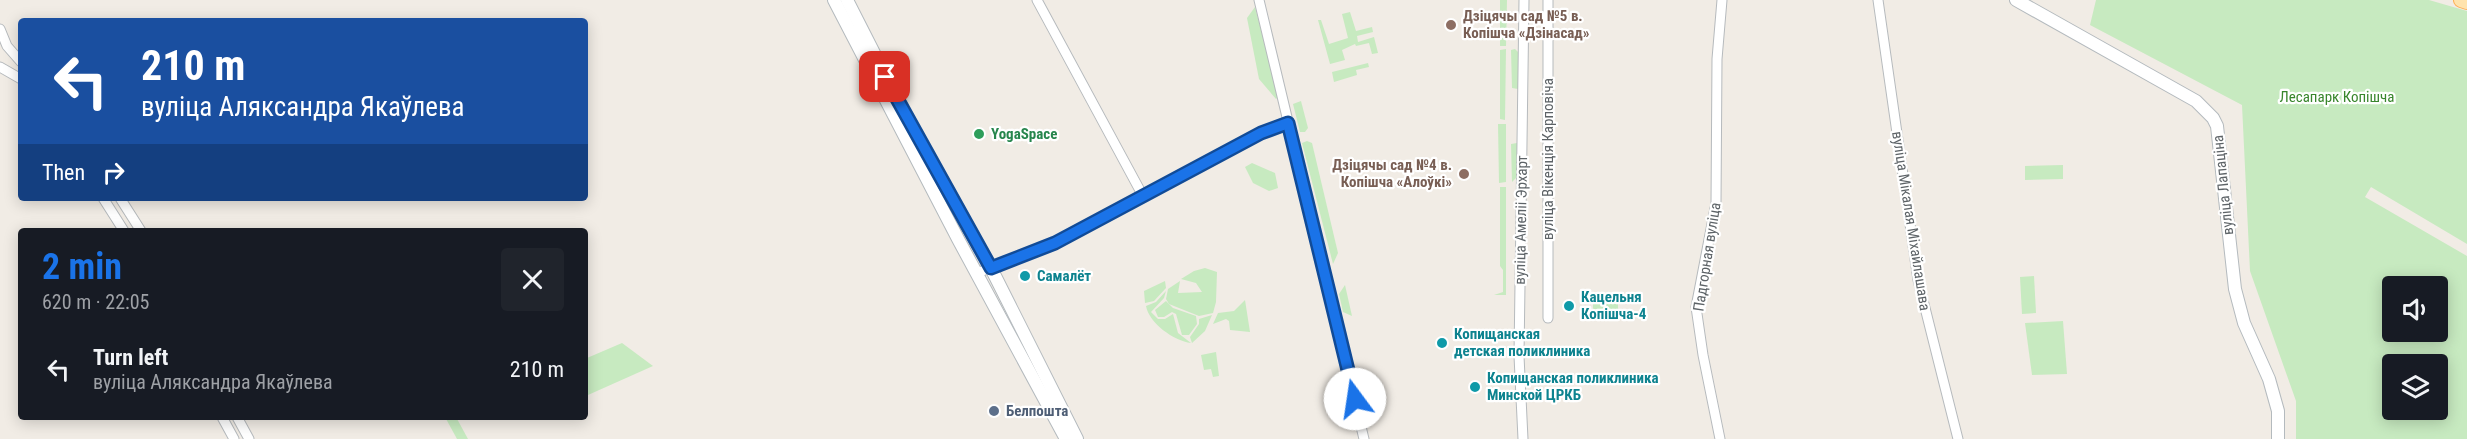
<!DOCTYPE html>
<meta charset="utf-8">
<style>
body{margin:0;font-family:"Roboto Condensed",sans-serif;background:#20242c;color:#f1f3f6;height:100vh;display:flex;flex-direction:column;font-size:22px;white-space:nowrap}
*{box-sizing:border-box;margin:0}
p{font-size:20px;color:#9ea1a6}
.icon{flex:none;width:33px;height:33px;fill:none;stroke:currentColor;stroke-width:2;stroke-linecap:round;stroke-linejoin:round}
.map{position:relative;flex:1;overflow:hidden}
.details{position:absolute;left:18px;top:228px;width:570px;height:192px;display:flex;flex-direction:column;background:#171b24;border-radius:6px;box-shadow:0 3px 15px #0003}
.details>*{flex:none}
.banner{position:absolute;left:18px;top:18px;width:570px;height:183px;border-radius:6px;box-shadow:0 3px 15px #0003;background:#1a4fa0;color:#fff;overflow:hidden}
.controls{position:absolute;left:2382px;top:276px;display:grid;gap:12px}
.controls a{display:grid;place-items:center;width:66px;height:66px;border-radius:6px;background:#171b24;box-shadow:0 3px 15px #0003;font-size:30px}
.pin{position:absolute;display:grid;place-items:center;width:51px;height:51px;color:#fff;margin:-26px;border-radius:12px;box-shadow:0 3px 9px #0006}
.me{position:absolute;width:66px;margin:-33px;rotate:346deg;stroke-linejoin:round;filter:drop-shadow(0 0 4px #0008)}
.turn{display:flex;align-items:center;gap:21px;height:126px;padding:0 24px;font-size:27px}
.turn .icon{width:78px;height:78px;stroke-width:2.5}
.turn b{display:block;font-size:42px;line-height:51px}
.then{display:flex;align-items:center;height:57px;padding:0 24px;background:#0003;gap:12px;font-size:22px}
.round{display:grid;place-items:center;flex:none;width:63px;height:63px;border-radius:6px;background:#20242c}
.headline{display:flex;align-items:center;justify-content:space-between;height:102px;padding:0 24px}
h1{font-size:36px;font-weight:700;line-height:45px;color:#1a73e8}
ul{padding:0;list-style:none}
li{display:flex;align-items:center;gap:18px;height:78px;padding:0 24px}
li div{flex:1}
li b{display:block;font-size:22px}
li em{font-style:normal}
.map>svg:first-child{display:block}
</style>
<div class="map">
<svg width="2467" height="439" viewBox="0 0 2467 439">
<rect width="100%" height="100%" fill="#f1ece5"/>
<g fill="#c7eac0" fill-rule="evenodd">
<path d="M1500,0H1507L1506,46H1500Z"/>
<path d="M2096,0H2429L2467,11V244L2371,187L2365,197L2467,256V439H2296V401L2250,271L2242,105L2090,25ZM2438,286V332H2392V286ZM2392,364H2438V410H2392Z"/>
<path d="M1255,7L1279,96L1276,99L1259,79L1247,18Z"/>
<path d="M1350,12L1356,31L1372,27L1373,32L1357,36L1358,42L1374,37L1378,53L1372,54L1369,43L1356,46L1355,44L1342,50L1345,60L1330,64L1318,20H1321L1329,44L1348,38L1342,14Z"/>
<path d="M1506,49L1505,120L1500,119V50Z"/>
<path d="M1515,49L1519,53L1518,89L1512,88L1511,50Z"/>
<path d="M1368,63L1369,67L1356,70L1357,75L1334,82L1332,72Z"/>
<path d="M1301,101L1308,128L1305,132H1300L1293,104Z"/>
<path d="M1498,124H1506V182L1499,183Z"/>
<path d="M1307,141L1312,143L1338,253L1333,264L1302,143Z"/>
<path d="M1517,143L1518,176L1512,182L1511,144Z"/>
<path d="M1252,163L1275,173L1278,188L1269,191L1253,183L1245,167Z"/>
<path d="M2063,165V179L2025,180V166Z"/>
<path d="M1500,187H1506V295H1494L1503,292V270L1500,266Z"/>
<path d="M1205,268L1217,272L1216,302L1213,313L1199,316L1169,304L1166,299L1168,289L1180,281L1178,293L1202,292L1196,283L1181,279L1194,271Z"/>
<path d="M2034,276L2036,313L2022,314L2020,277Z"/>
<path d="M1165,281L1166,288L1154,301L1145,303L1144,291Z"/>
<path d="M1345,285L1352,316L1343,312L1339,294Z"/>
<path d="M1166,291L1164,298L1151,312L1158,319H1165L1173,314L1178,333L1191,343C1174,341 1149,323 1146,306L1156,302Z"/>
<path d="M1618,293V310L1593,309V300H1604L1606,296Z"/>
<path d="M1245,300L1250,332L1230,330L1229,321L1226,319L1213,324L1218,313L1234,311Z"/>
<path d="M1166,301L1173,308L1196,316L1197,324L1189,335H1182L1176,314L1172,312L1164,317H1158L1155,310Z"/>
<path d="M1212,315L1205,331L1192,343L1190,337L1199,324V319Z"/>
<path d="M2063,321L2067,374L2032,375L2025,323Z"/>
<path d="M622,343L653,366L588,395L587,358Z"/>
<path d="M1216,352L1219,376L1213,377L1211,369L1204,370L1201,355Z"/>
<path d="M445,417H456L468,439H457Z"/>
</g>
<g fill="none" stroke-linecap="round" stroke-linejoin="round">
<g stroke="#b6babd" stroke-width="11">
<g id="street">
<path d="M1037,0L1143,196"/>
<path d="M1259,0L1364,439"/>
<path d="M1878,0L1918,280L1958,439"/>
<path d="M0,29L7,46L21,62"/>
<path d="M0,67L21,79"/>
<path d="M103,198L124,231"/>
<path d="M120,198L141,231"/>
<path d="M977,273L1055,243L1261,133L1288,123"/>
<path d="M1548,318V0"/>
<path d="M222,417L234,439"/>
<path d="M237,417L249,439"/>
<path d="M1523,439L1519,356L1524,0"/>
<path d="M1720,439L1703,355L1696,307L1716,203L1717,59L1722,0"/>
</g>
</g>
<g stroke="#b4babe" stroke-width="14">
<g id="secondary">
<path d="M834,0L958,239L1066,439"/>
<path d="M847,0L907,118L991,268L1077,439"/>
<path d="M2016,0L2196,101L2213,118L2217,126L2235,289L2244,323L2269,379L2278,411V439"/>
</g>
</g>
<g stroke="#ffae51" stroke-width="16">
<path id="primary" d="M2461,0L2467,2"/>
</g>
<use href="#street" stroke="#fff" stroke-width="9"/>
<use href="#secondary" stroke="#fff" stroke-width="12"/>
<use href="#primary" stroke="#ffe3ac" stroke-width="14"/>
</g>
<g fill="none" stroke-linecap="round" stroke-linejoin="round">
<g stroke="#114b97" stroke-width="15">
<path id="route" d="M885,77L991,268L1055,243L1261,133L1288,123L1355,399"/>
</g>
<use href="#route" stroke="#1a73e8" stroke-width="10"/>
</g>
<g fill="#8d6e63" stroke="#fff" stroke-width="2">
<circle cx="1451" cy="25" r="6"/>
<circle cx="1464" cy="174" r="6"/>
</g>
<circle fill="#2e9e5b" stroke="#fff" stroke-width="2" cx="979" cy="134" r="6"/>
<g fill="#0f9aa8" stroke="#fff" stroke-width="2">
<circle cx="1025" cy="276" r="6"/>
<circle cx="1569" cy="306" r="6"/>
<circle cx="1442" cy="343" r="6"/>
<circle cx="1475" cy="387" r="6"/>
</g>
<circle fill="#5c6f8a" stroke="#fff" stroke-width="2" cx="994" cy="411" r="6"/>
<g text-anchor="middle" stroke-width="4.5" stroke-linejoin="round" paint-order="stroke">
<g font-size="15" font-weight="bold" fill="#785e54" stroke="#fff" text-anchor="start">
<text x="1463" y="21">Дзіцячы сад №5 в.<tspan x="1463" dy="17">Копішча «Дзінасад»</tspan></text>
<text x="1452" y="170" text-anchor="end">Дзіцячы сад №4 в.<tspan x="1452" dy="17">Копішча «Алоўкі»</tspan></text>
</g>
<g font-size="15" fill="#39862d" stroke="#fff">
<text x="2337" y="102">Лесапарк Копішча</text>
</g>
<g font-size="15" font-weight="bold" fill="#27864d" stroke="#fff" text-anchor="start">
<text x="991" y="139">YogaSpace</text>
</g>
<g font-size="15" fill="#5d6367" stroke="#fff">
<text transform="translate(1548 159) rotate(-90)" y="5">вуліца Вікенція Карповіча</text>
<text transform="translate(2223 185) rotate(-96)" y="5">вуліца Лапаціна</text>
<text transform="translate(1521 220) rotate(-89)" y="5">вуліца Амеліі Эрхарт</text>
<text transform="translate(1911 221) rotate(81)" y="5">вуліца Мікалая Міхайлашава</text>
<text transform="translate(1707 257) rotate(-81)" y="5">Падгорная вуліца</text>
</g>
<g font-size="15" font-weight="bold" fill="#0d838f" stroke="#fff" text-anchor="start">
<text x="1037" y="281">Самалёт</text>
<text x="1581" y="302">Кацельня<tspan x="1581" dy="17">Копішча-4</tspan></text>
<text x="1454" y="339">Копищанская<tspan x="1454" dy="17">детская поликлиника</tspan></text>
<text x="1487" y="383">Копищанская поликлиника<tspan x="1487" dy="17">Минской ЦРКБ</tspan></text>
</g>
<g font-size="15" font-weight="bold" fill="#4e5e75" stroke="#fff" text-anchor="start">
<text x="1006" y="416">Белпошта</text>
</g>
</g>
</svg>
<div class="controls">
<a><svg class="icon" aria-label="sound" viewBox="0 0 24 24"><path d="M4 9h4l5-4v14l-5-4H4zM17 9q2 3 0 6"/></svg></a>
<a><svg class="icon" aria-label="layers" viewBox="0 0 24 24"><path d="M12 4l9 5-9 5-9-5zM3 14l9 5 9-5"/></svg></a>
</div>
<div class="pin" style="left:885px;top:77px;background:#d93025"><svg class="icon" aria-label="arrive" viewBox="0 0 24 24"><path d="M6 21V4h12l-3 4 3 4H6"/></svg></div>
<svg class="me" style="left:1355px;top:399px" viewBox="-20 -20 40 40"><circle r="19" fill="#fff"/><path d="M0-13L10 11 0 6-10 11z" fill="#1a73e8"/></svg>
<div class="banner">
<div class="turn"><svg class="icon" aria-label="left" viewBox="0 0 24 24"><path d="M17 20v-9H6M10 6l-5 5 5 5"/></svg><div><b>210 m</b>вуліца Аляксандра Якаўлева</div></div>
<div class="then">Then<svg class="icon" aria-label="right" viewBox="0 0 24 24"><path d="M7 20v-9h11M14 6l5 5-5 5"/></svg></div>
</div>
<section class="details">
<div class="headline"><div><h1>2 min</h1><p>620 m · 22:05</p></div><a class="round"><svg class="icon" aria-label="close" viewBox="0 0 24 24"><path d="M6 6l12 12M18 6L6 18"/></svg></a></div>
<ul>
<li><svg class="icon" aria-label="left" viewBox="0 0 24 24"><path d="M17 20v-9H6M10 6l-5 5 5 5"/></svg><div><b>Turn left</b><p>вуліца Аляксандра Якаўлева</p></div><em>210 m</em></li>
</ul>
</section>
</div>
